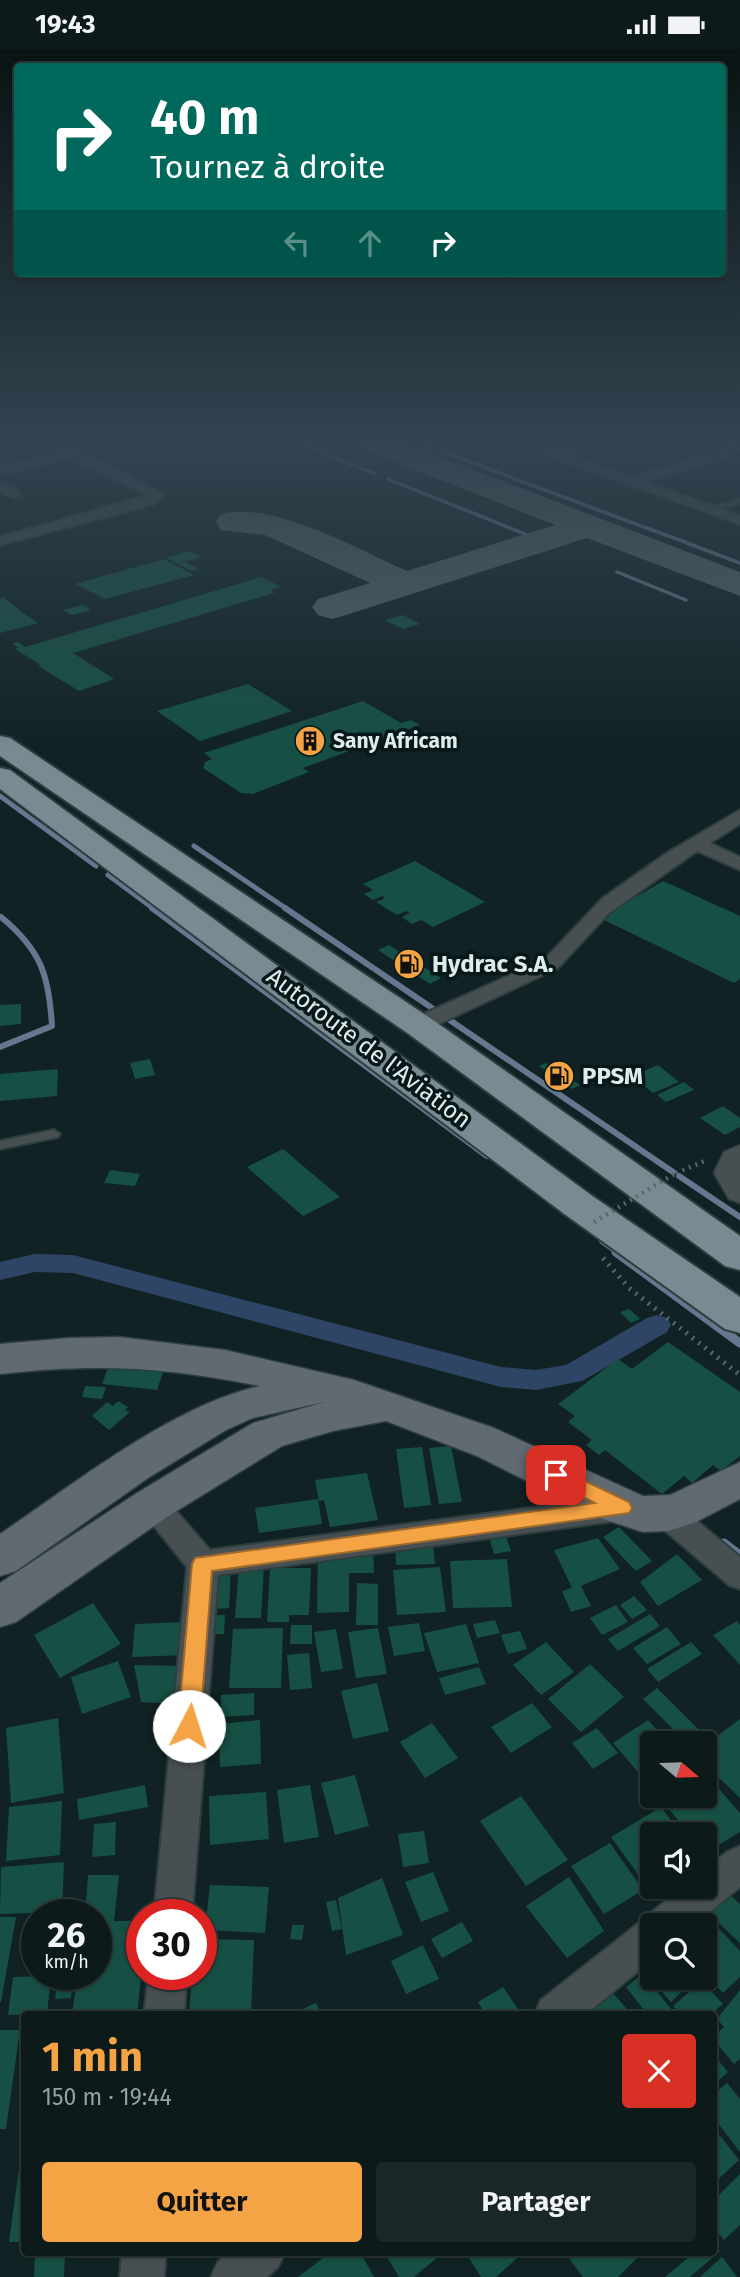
<!DOCTYPE html>
<html lang="fr">
<meta charset="utf-8">
<style>
body{margin:0;font-family:"Fira Sans",sans-serif;background:#1a2727;color:#f1f3f6;height:100vh;display:flex;flex-direction:column;font-size:26px;white-space:nowrap}
*{box-sizing:border-box;margin:0}
p{font-size:23px;color:#9aa1a2}
.icon{flex:none;width:38px;height:38px;fill:none;stroke:currentColor;stroke-width:2;stroke-linecap:round;stroke-linejoin:round}
.map{position:relative;flex:1;overflow:hidden}
.sheet{position:absolute;left:21px;top:1962px;width:696px;height:245px;display:flex;flex-direction:column;background:#0c1a1a;border-radius:7px;box-shadow:0 2px 5px #0004,0 0 0 2px #2c3839}
.sheet>*{flex:none}
.hud{position:absolute;left:14px;top:14px;width:712px;height:214px;border-radius:7px;box-shadow:0 2px 5px #0004,0 0 0 2px #2c3839;background:#00695c;color:#fff;overflow:hidden}
.needle{width:46px;rotate:109deg}
.fabs{position:absolute;left:640px;top:1682px;display:grid;gap:14px}
.fabs a{display:grid;place-items:center;width:77px;height:77px;border-radius:7px;background:#0c1a1a;box-shadow:0 2px 5px #0004,0 0 0 2px #2c3839;font-size:35px}
.speed{position:absolute;left:21px;top:1850px;display:flex;gap:14px;font-size:35px;font-weight:700;text-align:center}
.speed>*{display:grid;place-content:center;width:91px;height:91px;border-radius:50%;background:#0c1a1a;box-shadow:0 2px 5px #0004,0 0 0 2px #2c3839;line-height:1}
.speed small{font-size:18px;font-weight:400}
.speed .limit{border:10px solid #d22;background:#fff;color:#111}
.pin{position:absolute;display:grid;place-items:center;width:60px;height:60px;color:#fff;margin:-30px;border-radius:14px;box-shadow:0 4px 10px #0006}
.me{position:absolute;width:77px;margin:-38px;rotate:5deg;stroke-linejoin:round;filter:drop-shadow(0 0 5px #0008)}
.turn{display:flex;align-items:center;gap:24px;height:147px;padding:0 21px;font-size:32px}
.turn .icon{width:91px;height:91px;stroke-width:2.5}
.turn b{display:block;font-size:49px;line-height:60px}
.lanes{display:flex;align-items:center;height:66px;padding:0 21px;background:#0003;justify-content:center;gap:35px;direction:ltr}
.lanes .off{opacity:.35}
.round{display:grid;place-items:center;flex:none;width:74px;height:74px;border-radius:7px;background:#1a2727}
.overview{display:flex;align-items:center;justify-content:space-between;height:119px;padding:0 21px}
h1{font-size:42px;font-weight:700;line-height:52px;color:#f4a444}
.action{display:flex;gap:14px;margin-top:auto;padding:14px 21px}
.action a{flex:1;height:80px;border-radius:7px;background:#f4a444;color:#111;font-size:28px;font-weight:700;line-height:80px;text-align:center}
.action a+a{background:#1a2727;color:#f1f3f6}
.status{display:flex;justify-content:space-between;align-items:center;height:49px;padding:0 35px;background:#0c1a1a;direction:ltr}
.status svg{height:19px;fill:currentColor}
.map>svg:first-child{display:block}
</style>
<div class="status"><b>19:43</b><svg viewBox="0 0 49 12"><path d="M0 12V9h3v3zM5 12V6h3v6zM10 12V3h3v9zM15 12V0h3v12zM26 1h20v11H26zM47 4h2v5h-2z"/></svg></div>
<div class="map">
<svg width="740" height="2228" viewBox="0 0 740 2228">
<rect width="100%" height="100%" fill="#102223"/>
<g fill="none" stroke-linecap="round" stroke-linejoin="round">
<g stroke="#64778e" stroke-width="3.5">
<path d="M411,390L440,401"/>
<path d="M709,390L740,400"/>
<path d="M293,392L375,425"/>
<path d="M441,402L641,477"/>
<path d="M388,430L525,485"/>
<path d="M644,478L685,493"/>
<path d="M687,494L740,514"/>
<path d="M617,523L686,551"/>
</g>
<g stroke="#64778e" stroke-width="5">
<path d="M0,747L96,817"/>
<path d="M194,797L287,860"/>
<path d="M108,826L154,860"/>
</g>
<g stroke="#64778e" stroke-width="6">
<path d="M152,859L487,1107"/>
<path d="M285,859L673,1123"/>
<path d="M0,998L52,977C49,926 41,901 1,868"/>
<path d="M679,1127L740,1168"/>
<path d="M602,1192L619,1204"/>
</g>
<g stroke="#64778e" stroke-width="9">
<path d="M616,1203L740,1294"/>
<path d="M724,1494L740,1506"/>
</g>
<path fill="#2f4566" fill-rule="evenodd" d="M35,1205L73,1206L501,1318L536,1321L566,1316L647,1269L657,1266L667,1269L671,1276L667,1283L582,1332L536,1341L501,1338L73,1224L35,1223L0,1231V1213Z"/>
<path fill="#546465" fill-rule="evenodd" d="M349,390H393L740,523V547L587,489L346,566L332,570L318,566L312,558L318,550L370,534L265,486L221,481L216,473L221,465C276,452 356,500 407,522L555,476L354,397Z"/>
</g>
<g fill="#165044">
<path d="M190,502L202,508L185,513L199,520L192,522L166,509Z"/>
<path d="M164,510L194,526L105,550L75,535Z"/>
<path d="M262,528L281,538L270,541L274,544L73,604L114,630L79,642L38,617L41,616L15,600L19,599L12,595L18,593L25,598Z"/>
<path d="M3,548L23,564L38,574L0,584V549Z"/>
<path d="M82,556L91,561L72,566L63,561Z"/>
<path d="M403,566L420,575L403,580L385,571Z"/>
<path d="M248,635L292,662L200,692L157,662Z"/>
<path d="M363,652L401,674L411,671L420,676L303,719L309,723L253,745L241,744L203,719L205,713L212,710L204,704Z"/>
<path d="M415,812L485,853L433,878L421,871L412,875L402,868L410,864L406,862L397,866L376,853L385,849L382,847L373,851L364,845L373,841L363,835Z"/>
<path d="M663,832L740,867V930L734,934L600,869Z"/>
<path d="M389,896L441,929L430,935L378,901Z"/>
<path d="M21,955V975L0,977V956Z"/>
<path d="M150,1010L155,1026L135,1030L130,1014Z"/>
<path d="M546,1014L580,1036L572,1040L539,1017Z"/>
<path d="M658,1016L679,1033L653,1044L632,1027Z"/>
<path d="M58,1020L57,1047L0,1052V1025Z"/>
<path d="M684,1033L694,1041L666,1053L657,1046Z"/>
<path d="M723,1057L740,1069V1078L725,1086L700,1069Z"/>
<path d="M283,1100L340,1148L303,1167L247,1118Z"/>
<path d="M110,1121L140,1125L135,1137L104,1134Z"/>
<path d="M629,1260L640,1270L631,1274L620,1263Z"/>
<path d="M668,1293L740,1343V1407L721,1422L713,1416L692,1434L684,1427L662,1445L605,1401L599,1406L586,1396L592,1391L568,1373L575,1367L558,1355L618,1310L632,1320Z"/>
<path d="M109,1316L163,1323L157,1341L102,1335Z"/>
<path d="M85,1337L106,1338L102,1350L82,1348Z"/>
<path d="M118,1352L128,1358L125,1361L130,1363L109,1381L92,1367L107,1353L113,1357Z"/>
<path d="M451,1397L462,1453L439,1455L429,1399Z"/>
<path d="M422,1398L431,1456L404,1459L396,1400Z"/>
<path d="M367,1424L378,1471L330,1478L324,1451L319,1452L315,1431Z"/>
<path d="M318,1450L322,1475L259,1484L255,1459Z"/>
<path d="M619,1478L652,1512L636,1522L603,1488Z"/>
<path d="M504,1482L511,1502L494,1505L488,1484Z"/>
<path d="M598,1489L620,1520L581,1537L591,1557L571,1563L562,1542L572,1539L554,1501Z"/>
<path d="M433,1495L435,1515L396,1516L395,1497Z"/>
<path d="M318,1500H373L374,1524H349V1563L317,1564Z"/>
<path d="M677,1505L702,1531L658,1557L640,1533Z"/>
<path d="M507,1510L512,1558L453,1559L450,1512Z"/>
<path d="M239,1517H264L261,1569H235Z"/>
<path d="M440,1518L446,1563L397,1566L393,1521Z"/>
<path d="M270,1519H311L309,1566H289V1573H267Z"/>
<path d="M231,1520L229,1559L212,1560L214,1521Z"/>
<path d="M357,1534L378,1535V1576H356Z"/>
<path d="M634,1547L647,1561L632,1570L620,1556Z"/>
<path d="M93,1554L121,1595L60,1629L34,1586Z"/>
<path d="M616,1556L628,1573L602,1586L590,1569Z"/>
<path d="M650,1565L660,1577L618,1602L608,1590Z"/>
<path d="M225,1566L224,1585L194,1586L195,1567Z"/>
<path d="M495,1571L500,1584L477,1589L473,1575Z"/>
<path d="M737,1572L740,1576V1616L713,1586Z"/>
<path d="M187,1573L186,1606L132,1608L135,1575Z"/>
<path d="M419,1574L425,1602L394,1607L388,1578Z"/>
<path d="M466,1575L479,1614L437,1623L424,1584Z"/>
<path d="M291,1576H312V1595H290Z"/>
<path d="M667,1578L681,1595L647,1615L633,1599Z"/>
<path d="M283,1579L281,1639H229L233,1580Z"/>
<path d="M378,1579L387,1625L356,1629L348,1583Z"/>
<path d="M336,1580L343,1620L321,1623L314,1583Z"/>
<path d="M520,1582L527,1600L508,1605L501,1586Z"/>
<path d="M546,1593L574,1623L541,1646L513,1616Z"/>
<path d="M691,1593L702,1605L658,1633L647,1620Z"/>
<path d="M309,1604L312,1639L290,1641L287,1606Z"/>
<path d="M118,1612L131,1648L82,1665L71,1628Z"/>
<path d="M590,1615L624,1648L581,1683L548,1650Z"/>
<path d="M134,1616L181,1617L176,1655L141,1653Z"/>
<path d="M479,1618L486,1635L445,1646L439,1629Z"/>
<path d="M377,1634L389,1682L353,1690L341,1642Z"/>
<path d="M657,1639L704,1686L694,1694H687L643,1650Z"/>
<path d="M254,1644V1666L221,1668V1646Z"/>
<path d="M532,1654L552,1678L511,1704L491,1678Z"/>
<path d="M58,1669L64,1744L11,1754L6,1679Z"/>
<path d="M740,1670V1749L705,1715V1696Z"/>
<path d="M260,1671L261,1715L220,1718L219,1675Z"/>
<path d="M648,1671L669,1694H653V1735L650,1737L613,1694Z"/>
<path d="M432,1674L458,1709L425,1729L400,1693Z"/>
<path d="M597,1679L618,1704L593,1720L572,1694Z"/>
<path d="M355,1726L369,1777L335,1786L321,1734Z"/>
<path d="M713,1733L740,1764V1783L705,1804V1785H689L670,1761L692,1746H705V1738Z"/>
<path d="M145,1736L148,1758L79,1771L77,1750Z"/>
<path d="M310,1736L319,1788L284,1794L277,1741Z"/>
<path d="M266,1743L269,1790L210,1796L209,1747Z"/>
<path d="M521,1747L568,1811L526,1837L480,1772Z"/>
<path d="M62,1752L60,1806L6,1812L9,1758Z"/>
<path d="M661,1758L681,1785H653V1835L648,1839L611,1788Z"/>
<path d="M116,1773L115,1806L92,1808L94,1775Z"/>
<path d="M424,1782L429,1814L403,1818L398,1785Z"/>
<path d="M610,1794L643,1841L604,1865L571,1817Z"/>
<path d="M64,1813L62,1863L0,1865L1,1818Z"/>
<path d="M433,1823L449,1862L421,1873L405,1833Z"/>
<path d="M88,1826H119L114,1872H142V1919L137,1965H72L78,1925H96V1866H85Z"/>
<path d="M569,1828L604,1882L567,1909L526,1857Z"/>
<path d="M382,1829L403,1886L346,1906L338,1849Z"/>
<path d="M210,1836L269,1838L265,1884L205,1881Z"/>
<path d="M725,1841L740,1855V1894L705,1861Z"/>
<path d="M336,1851L342,1880L332,1882L326,1853Z"/>
<path d="M706,1866L740,1902V1928L723,1944L705,1925V1876H694Z"/>
<path d="M0,1868H16L1,1953H0Z"/>
<path d="M37,1868V1900L26,1901L30,1869Z"/>
<path d="M462,1873L473,1892L442,1909L431,1890Z"/>
<path d="M292,1876H304L302,1891L290,1890Z"/>
<path d="M203,1890L254,1891L251,1965H189L192,1925H201Z"/>
<path d="M423,1896L439,1930L406,1945L391,1912Z"/>
<path d="M653,1907V1928H697L671,1953L640,1918Z"/>
<path d="M58,1925H73L71,1949L55,1950Z"/>
<path d="M643,1925L675,1965H647L626,1938Z"/>
<path d="M51,1927L47,1965L8,1966L13,1928Z"/>
<path d="M702,1932L723,1955L711,1965H681L673,1957Z"/>
<path d="M503,1938L518,1960L510,1965H485L478,1953Z"/>
<path d="M740,1941V2010L734,2015L714,1991V1987L724,1978L717,1970Z"/>
<path d="M612,1943L631,1965H585Z"/>
<path d="M316,1954L321,1965H291Z"/>
<path d="M0,1981H20L6,2080H0Z"/>
<path d="M714,2006L728,2023L714,2035Z"/>
<path d="M727,2034L740,2050V2103L714,2069V2045Z"/>
<path d="M714,2079L739,2111L714,2134Z"/>
<path d="M19,2119H24V2193H9Z"/>
<path d="M740,2125V2176L724,2191L714,2179V2151Z"/>
<path d="M714,2193L720,2202L690,2228H665L695,2203H714Z"/>
<path d="M331,2203H360L374,2228H298Z"/>
<path d="M384,2203H444L414,2228H399Z"/>
<path d="M465,2203H524L496,2228H481Z"/>
<path d="M564,2203H643L618,2228H583Z"/>
<path d="M65,2205L64,2228H34L35,2206Z"/>
<path d="M722,2208L737,2228H700Z"/>
</g>
<g fill="none" stroke-linecap="round" stroke-linejoin="round">
<g stroke="#2d3e3f" stroke-width="4">
<g id="service">
<path d="M740,450V454L710,462L707,460Z"/>
<path d="M54,1081L60,1085L58,1088L0,1100V1092Z"/>
</g>
</g>
<g stroke="#2d3e3f" stroke-width="4">
<g id="minor">
<path d="M34,390H49L78,401L165,446L154,455L0,496V488L149,446L70,409L0,425V417L59,404Z"/>
<path d="M502,390H519L555,402L599,390H618L567,406L631,429L720,402H728V408L644,433L740,467V475Z"/>
<path d="M0,434L19,442L20,445L14,449L0,443Z"/>
<path d="M740,761V775L710,794L740,808V821L697,802L609,864L558,919L426,981H410L407,976L410,971L544,911L603,849L667,804Z"/>
<path d="M152,1444L163,1447L210,1501L622,1447L633,1450L637,1459L633,1468L622,1471L218,1526L192,1866H154L187,1518L137,1456L141,1447Z"/>
<path d="M668,1454L679,1457L740,1508V1540L729,1536L657,1475L653,1466L657,1457Z"/>
<path d="M740,1797V1838L694,1876H653V1910L586,1965H535L541,1951L640,1873L649,1869L652,1863L683,1838H705V1820L727,1803Z"/>
<path d="M149,1925H187L184,1965H144Z"/>
<path d="M122,2203H166L164,2228H120Z"/>
<path d="M229,2203H285L278,2218L267,2228H211L218,2213Z"/>
</g>
</g>
<g stroke="#2d3e3f" stroke-width="3">
<path id="tertiary" d="M740,1096V1154L729,1150L714,1124L724,1103Z"/>
</g>
<g stroke="#2d3e3f" stroke-width="3">
<path id="secondary" d="M120,1288L225,1301L354,1331L494,1379L643,1447L670,1446L740,1413V1450L696,1473L668,1482L643,1483L603,1470L477,1407L386,1372L333,1382L282,1397L167,1468L16,1573L0,1578V1534L137,1444L253,1374L324,1353L253,1369L226,1381L148,1429L16,1522L0,1527V1485C74,1435 173,1356 260,1337C166,1318 95,1314 0,1325V1295L68,1289Z"/>
</g>
<g stroke="#2d3e3f" stroke-width="4">
<g id="trunk">
<path d="M0,687L10,689L430,969L740,1187V1221L725,1217L406,983L0,707Z"/>
<path d="M0,719L10,721L591,1146L740,1248V1284L725,1280L563,1164L0,740Z"/>
</g>
</g>
<path stroke="#586768" stroke-width="4.5" stroke-dasharray="2 5" stroke-linecap="butt" d="M676,1124L707,1111"/>
<path stroke="#586768" stroke-width="5" stroke-dasharray="2 6" stroke-linecap="butt" d="M603,1209L629,1239L740,1326"/>
<use href="#service" fill="#484f53" fill-rule="evenodd"/>
<use href="#minor" fill="#484f53" fill-rule="evenodd"/>
<use href="#tertiary" fill="#484f53" fill-rule="evenodd"/>
<use href="#secondary" fill="#606a70" fill-rule="evenodd"/>
<use href="#trunk" fill="#7a8a92" fill-rule="evenodd"/>
<path stroke="#586768" stroke-width="4.5" stroke-dasharray="2 5" stroke-linecap="butt" d="M594,1173L676,1124"/>
</g>
<linearGradient id="sky" x2="0" y2="1"><stop stop-color="#091313"/><stop offset="0.56" stop-color="#314450"/><stop offset="1" stop-color="#314450" stop-opacity="0"/></linearGradient>
<rect width="740" height="702" fill="url(#sky)"/>
<path fill="#f4a444" stroke="#9f6b2c" stroke-width="2" d="M556,1418L629,1453L632,1459L629,1464L212,1522L200,1677L197,1684L189,1687L181,1684L178,1677L192,1515L195,1509L595,1454L549,1431L546,1426L549,1421Z"/>
<defs>
<g id="building-disc" transform="scale(1.575)"><circle r="9.5" fill="#f4a444" stroke="#07181a"/><path d="M-4-6H4V6H1V3H-1V6H-4ZM-2.5-4.3h1.7v1.8h-1.7ZM.8-4.3h1.7v1.8H.8ZM-2.5-1h1.7V.8h-1.7ZM.8-1h1.7V.8H.8Z" fill="#111"/></g>
<g id="fuel-disc" transform="scale(1.575)"><circle r="9.5" fill="#f4a444" stroke="#07181a"/><path d="M-5.5-6h7V0h2V4h1.3V-2.5L3-4.5l.8-.8L6-3V5H2.5V1h-1V6h-7ZM-4.2-4.7v3.2H.2V-4.7Z" fill="#111"/></g>
</defs>
<g fill-rule="evenodd">
<use href="#building-disc" x="310" y="692"/>
<use href="#fuel-disc" x="409" y="915"/>
<use href="#fuel-disc" x="559" y="1027"/>
</g>
<g text-anchor="middle" stroke-width="7" stroke-linejoin="round" paint-order="stroke">
<g font-size="21" font-weight="bold" fill="#e0ebec" stroke="#07181a" text-anchor="start">
<text x="333" y="699">Sany Africam</text>
</g>
<g font-size="24" font-weight="bold" fill="#e0ebec" stroke="#07181a" text-anchor="start">
<text x="432" y="923">Hydrac S.A.</text>
<text x="582" y="1035">PPSM</text>
</g>
<g font-size="24" fill="#e0ebec" stroke="#07181a">
<text transform="translate(369 999) rotate(37)" y="8">Autoroute de l'Aviation</text>
</g>
</g>
</svg>
<div class="fabs">
<a><svg class="needle" viewBox="-14 -14 28 28"><path d="M0-13l5 13h-10z" fill="#e53935"/><path d="M0 13l5-13h-10z" fill="#9aa1a2"/></svg></a>
<a><svg class="icon" aria-label="sound" viewBox="0 0 24 24"><path d="M4 9h4l5-4v14l-5-4H4zM17 9q2 3 0 6"/></svg></a>
<a><svg class="icon" aria-label="search" viewBox="0 0 24 24"><circle cx="10" cy="10" r="6"/><path d="M15 15l6 6"/></svg></a>
</div>
<div class="speed"><div>26<small>km/h</small></div><div class="limit">30</div></div>
<div class="pin" style="left:556px;top:1426px;background:#d93025"><svg class="icon" aria-label="arrive" viewBox="0 0 24 24"><path d="M6 21V4h12l-3 4 3 4H6"/></svg></div>
<svg class="me" style="left:189px;top:1677px" viewBox="-20 -20 40 40"><circle r="19" fill="#fff"/><path d="M0-13L10 11 0 6-10 11z" fill="#f4a444"/></svg>
<div class="hud">
<div class="turn"><svg class="icon" aria-label="right" viewBox="0 0 24 24"><path d="M7 20v-9h11M14 6l5 5-5 5"/></svg><div><b>40 m</b>Tournez à droite</div></div>
<div class="lanes"><svg class="icon off" aria-label="left" viewBox="0 0 24 24"><path d="M17 20v-9H6M10 6l-5 5 5 5"/></svg><svg class="icon off" aria-label="ahead" viewBox="0 0 24 24"><path d="M12 20V5M6 11l6-6 6 6"/></svg><svg class="icon" aria-label="right" viewBox="0 0 24 24"><path d="M7 20v-9h11M14 6l5 5-5 5"/></svg></div>
</div>
<section class="sheet">
<div class="overview"><div><h1>1 min</h1><p>150 m · 19:44</p></div><a class="round" style="background:#d93025;color:#fff"><svg class="icon" aria-label="close" viewBox="0 0 24 24"><path d="M6 6l12 12M18 6L6 18"/></svg></a></div>
<div class="action"><a>Quitter</a><a>Partager</a></div>
</section>
</div>
